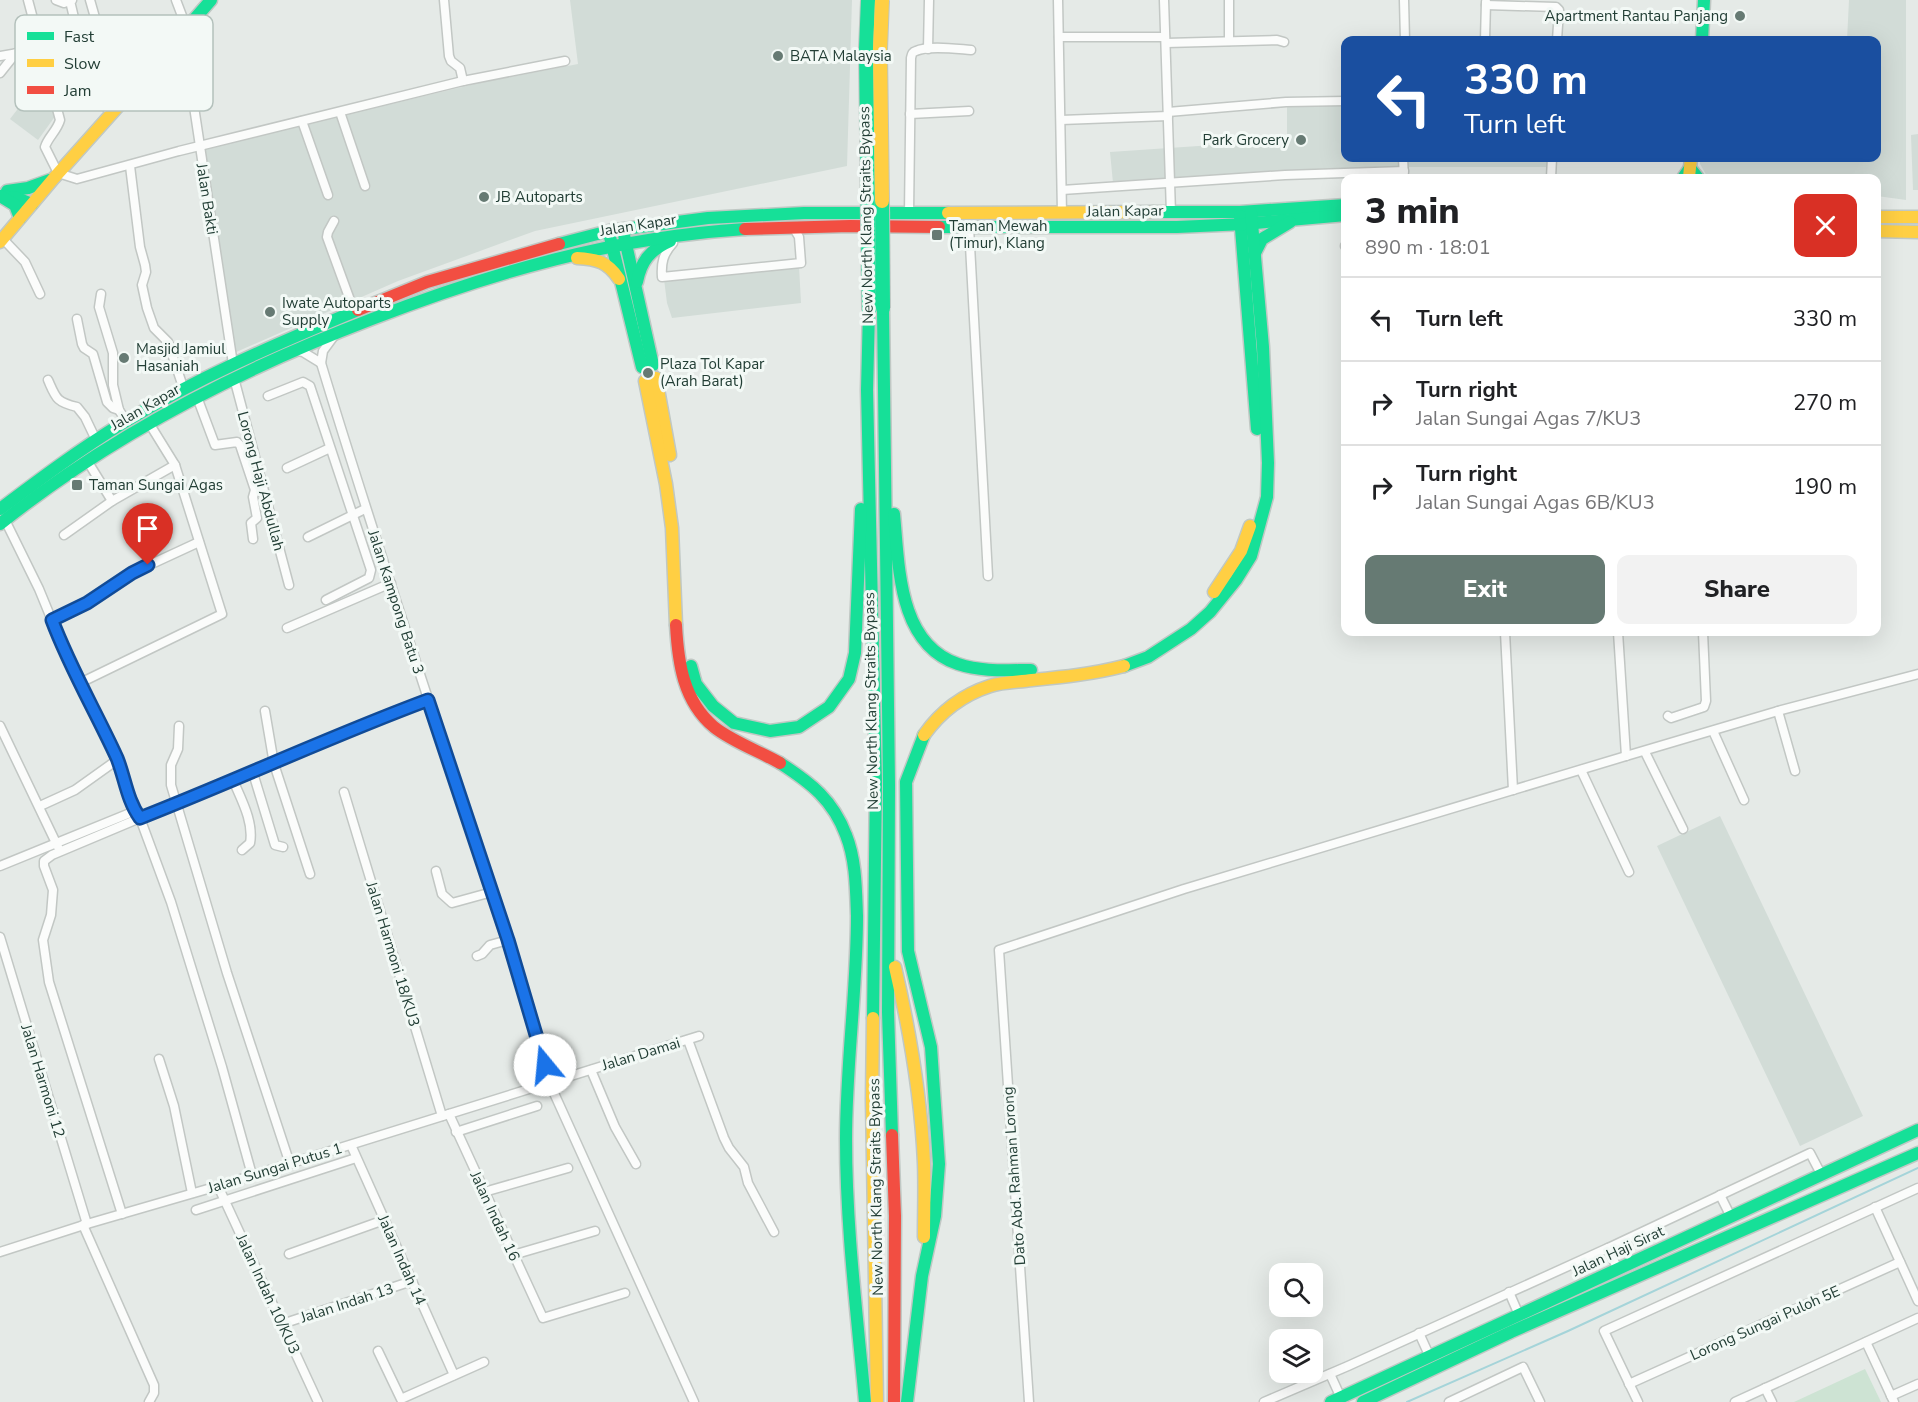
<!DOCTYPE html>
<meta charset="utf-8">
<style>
body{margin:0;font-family:"Nunito Sans",sans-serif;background:#f2f2f2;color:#202124;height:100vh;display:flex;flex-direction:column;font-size:22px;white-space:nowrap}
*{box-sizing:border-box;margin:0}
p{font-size:20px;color:#757577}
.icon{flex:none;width:33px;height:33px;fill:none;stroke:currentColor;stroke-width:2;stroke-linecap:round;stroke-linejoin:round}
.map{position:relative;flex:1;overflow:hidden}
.details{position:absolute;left:1341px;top:174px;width:540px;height:462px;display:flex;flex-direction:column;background:#fff;border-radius:12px;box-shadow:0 6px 24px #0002}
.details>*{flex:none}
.hud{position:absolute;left:1341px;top:36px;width:540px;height:126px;border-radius:12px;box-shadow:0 6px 24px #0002;background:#1a4fa0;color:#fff;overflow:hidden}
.buttons{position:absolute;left:1269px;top:1263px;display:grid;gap:12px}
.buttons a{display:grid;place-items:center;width:54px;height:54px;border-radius:12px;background:#fff;box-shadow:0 6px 24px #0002;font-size:30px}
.pin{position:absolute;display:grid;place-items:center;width:51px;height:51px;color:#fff;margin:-62px -26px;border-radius:50% 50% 50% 0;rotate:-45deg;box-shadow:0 0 6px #0007}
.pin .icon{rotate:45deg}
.me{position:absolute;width:66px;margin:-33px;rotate:343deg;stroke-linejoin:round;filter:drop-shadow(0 0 4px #0008)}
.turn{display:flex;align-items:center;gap:21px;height:126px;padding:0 24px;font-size:27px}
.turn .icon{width:78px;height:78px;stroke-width:2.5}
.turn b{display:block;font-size:42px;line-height:51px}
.round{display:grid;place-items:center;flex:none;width:63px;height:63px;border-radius:12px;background:#f2f2f2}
.headline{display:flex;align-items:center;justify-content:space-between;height:102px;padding:0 24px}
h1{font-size:36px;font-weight:800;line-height:45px}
.action{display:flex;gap:12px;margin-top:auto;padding:12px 24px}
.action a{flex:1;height:69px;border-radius:12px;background:#667a73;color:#fff;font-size:24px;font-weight:800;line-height:69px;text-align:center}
.action a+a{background:#f2f2f2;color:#202124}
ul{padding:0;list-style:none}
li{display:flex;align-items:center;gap:18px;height:84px;padding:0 24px;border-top:2px solid #e0e0e0}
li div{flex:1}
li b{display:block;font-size:22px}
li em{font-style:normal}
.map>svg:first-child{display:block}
</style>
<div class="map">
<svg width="1918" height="1402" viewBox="0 0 1918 1402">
<rect width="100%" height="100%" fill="#e5eae7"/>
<g fill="#d2dcd7">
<path d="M570,0H852L847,166L535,231L398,281L234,353L202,149L479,83L578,64Z"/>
<path d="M1849,0H1906V200L1877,196L1876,178H1708L1700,164V158H1876V40H1847Z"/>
<path d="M44,75L56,115L38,140L10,119Z"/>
<path d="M1345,103L1346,158H1549V167H1398L1113,183L1110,152L1287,140V105Z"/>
<path d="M1918,134V190H1913L1911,135Z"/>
<path d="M799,266L801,303L672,318L667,303L664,279Z"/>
<path d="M1720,816L1863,1116L1800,1146L1657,846Z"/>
</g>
<path fill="#cde3d3" d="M1865,1369L1881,1402H1794Z"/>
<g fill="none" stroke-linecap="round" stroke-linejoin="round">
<path stroke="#a5d4d9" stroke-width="2" d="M1407,1402L1568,1331L1918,1168"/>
<g stroke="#c2c7c4" stroke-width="11">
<g id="street">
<path d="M28,0L60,120C57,131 48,137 45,147L58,173L77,179L179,151L463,81L565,61"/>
<path d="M56,0L64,3L72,0"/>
<path d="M90,0L108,63L119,81L134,89"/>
<path d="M176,0L187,29"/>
<path d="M444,0L449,56L451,61L460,68L463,81"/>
<path d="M1058,0L1062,213"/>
<path d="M1164,0L1171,213"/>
<path d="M1229,0V41"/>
<path d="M1404,0L1405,40"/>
<path d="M70,1L91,89L95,97L112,113"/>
<path d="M1486,5L1556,7L1559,10L1557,40"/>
<path d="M183,34L233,364"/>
<path d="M1059,37H1165"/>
<path d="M1485,40L1486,2"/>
<path d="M1166,43L1277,40L1284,42"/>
<path d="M928,49L929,0"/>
<path d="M0,56L41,49"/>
<path d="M0,73L16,53"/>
<path d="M340,112L365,186"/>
<path d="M1168,112L1286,102L1346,101"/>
<path d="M910,114L969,111"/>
<path d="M1061,120L1168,116"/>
<path d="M302,121L328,195"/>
<path d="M1403,158L1404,178"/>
<path d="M130,166L140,247L145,265L146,272L142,285L147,308L154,328L168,342L184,390"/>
<path d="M1551,178L1552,158"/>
<path d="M1062,190L1285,175L1404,171"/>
<path d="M909,213L911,58C912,54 912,52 916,51C928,45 957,49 971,50"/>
<path d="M334,221L328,232L327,237L354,311"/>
<path d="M969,227L988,576"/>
<path d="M3,239L25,262L40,294"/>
<path d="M673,243C663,254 661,263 662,277L801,263L799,237L793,227"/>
<path d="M1345,246H1346"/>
<path d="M101,294L99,307L113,353V385L119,410L126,421"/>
<path d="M77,319L82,344L84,348L93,354L107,402L113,408L119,410"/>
<path d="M334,336L323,351L321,363C392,598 474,830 545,1065L549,1082L694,1402"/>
<path d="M298,351L303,352L321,363"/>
<path d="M234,378L289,585"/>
<path d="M48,380C56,398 56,402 77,407L85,417L96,440"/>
<path d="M268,396L303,382L310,386L371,570L369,578L326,600"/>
<path d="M197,397L215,445L237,442L240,445L255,490L253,497L257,518L251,523L253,539"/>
<path d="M88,462L112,501"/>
<path d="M287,468L330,448"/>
<path d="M5,520L39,589L69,662L117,760L131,804L140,818C237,780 331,736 428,700"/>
<path d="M64,535L112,501L175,465"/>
<path d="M308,537L365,509"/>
<path d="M52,620L87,603L132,573L199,542"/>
<path d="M287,628L391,583"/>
<path d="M1505,632L1513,790"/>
<path d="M1618,632L1626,756"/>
<path d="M80,683L222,614L175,465L149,423"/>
<path d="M265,711L274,764L310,874"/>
<path d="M1778,711L1795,771"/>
<path d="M1668,716L1671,718L1704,707L1706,701L1703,632"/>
<path d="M0,726L58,847"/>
<path d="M179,726L178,749L171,765V785L227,973L290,1164"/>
<path d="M1713,731L1744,800"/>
<path d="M1645,752L1683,829"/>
<path d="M1581,770L1629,872"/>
<path d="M253,773L275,845L283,847"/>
<path d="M233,780C241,799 254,822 250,843L242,850"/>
<path d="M344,792L442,1116"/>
<path d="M40,806L75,790L117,760"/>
<path d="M0,866L135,811"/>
<path d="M436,871L442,894L452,903L492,892"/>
<path d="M0,937L87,1224"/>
<path d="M477,956L482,954L490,945L508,940"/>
<path d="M688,1040L724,1138L729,1148L744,1167L748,1183L774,1232"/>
<path d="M159,1059L174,1106L192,1193"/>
<path d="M591,1070L615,1127L636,1164"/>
<path d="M449,1114L543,1318L625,1293"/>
<path d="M456,1132L537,1106"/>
<path d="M351,1145L454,1375"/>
<path d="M218,1186L318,1402"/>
<path d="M484,1192L568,1168"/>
<path d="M1720,1195L1730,1215"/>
<path d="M1875,1207L1918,1301"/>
<path d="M196,1210L356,1158"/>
<path d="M122,1214L49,982L43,940L51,915L53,890L44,866V861L52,855L140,818L171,902L222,1067L252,1175"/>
<path d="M83,1225L154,1385V1393L149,1402"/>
<path d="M1608,1248L1810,1153L1821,1174"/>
<path d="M0,1252L87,1224L218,1186L699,1036"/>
<path d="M289,1254L384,1220"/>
<path d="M513,1255L595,1231"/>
<path d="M1509,1292L1519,1315"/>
<path d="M282,1324L412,1281"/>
<path d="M1419,1333L1429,1355"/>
<path d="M1866,1342L1894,1402"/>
<path d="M378,1351L401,1399L484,1362"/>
<path d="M1330,1374L1341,1398"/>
<path d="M1629,1384L1900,1262"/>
<path d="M1765,1388L1772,1402"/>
<path d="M1891,1396L1918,1384"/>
<path d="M1029,1402L999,950L1184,889L1626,756L1778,711L1918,674"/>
<path d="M1264,1402L1348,1366L1608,1248L1618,1270"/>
<path d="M1449,1402L1523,1367L1540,1402"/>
<path d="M1638,1402L1604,1331L1918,1188"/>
<path d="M1735,1402L1918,1318"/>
</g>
</g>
<g stroke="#c0c8c4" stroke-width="15">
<g id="fast">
<path d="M1702,40L1704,0"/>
<path d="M138,84L211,0"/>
<path d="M1683,178L1690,168L1698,178"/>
<path d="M7,191L28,188L50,180"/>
<path d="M0,196L17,198L32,204"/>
<path d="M0,196L15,205L20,218"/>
<path d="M1153,212H1240L1346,205"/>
<path d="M1240,216L1257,429"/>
<path d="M939,227H1177L1245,224L1346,215"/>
<path d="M624,235L653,365"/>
<path d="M610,237L642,367"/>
<path d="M559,244L609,231L708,218L804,213H948"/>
<path d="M1255,253L1262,239L1290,222"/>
<path d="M637,282C641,261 650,250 670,241"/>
<path d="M883,308L889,785L888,1012L892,1135"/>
<path d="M869,310L867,390L876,782L873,1018"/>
<path d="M0,509C40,479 80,449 123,423C197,378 278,343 358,310"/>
<path d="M894,514C899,566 898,644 958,664C982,672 1007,670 1031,670"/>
<path d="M0,524C110,436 241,369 372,319C493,272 615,237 745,229"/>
<path d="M691,666L696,684L713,706L734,723L770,731L799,727L829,707L849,679L855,653L861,509"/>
<path d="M1124,666L1148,657L1191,629L1210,612L1236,580L1251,556L1267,497L1268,463L1263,347L1251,212"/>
<path d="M780,763C811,783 833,800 846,835C856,860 856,889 857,916C857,990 846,1064 846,1139C846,1227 857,1314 865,1402"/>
<path d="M907,1402L922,1276L935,1216L939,1164L931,1047L908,951L906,782L924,735"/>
<path d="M1331,1402L1918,1130"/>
<path d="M1363,1402L1511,1332L1918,1153"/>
</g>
</g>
<g stroke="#c0c8c4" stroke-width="15">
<g id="slow">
<path d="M1689,177L1691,158"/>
<path d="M948,213L1153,212"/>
<path d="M1876,217H1918"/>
<path d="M1876,231L1918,232"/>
<path d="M0,242L54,178L138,84"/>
<path d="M577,258C597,259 608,262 619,279"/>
<path d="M656,378L670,455"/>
<path d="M645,381L666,484L672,528L676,625"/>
<path d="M1214,592L1241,551L1250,526"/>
<path d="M924,735C941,711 962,695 990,686C1003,682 1018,682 1032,680C1063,677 1093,674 1124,666"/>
<path d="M895,967C910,1032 921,1097 924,1163C925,1188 924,1212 924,1237"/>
<path d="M873,1018L872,1100L877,1402"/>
</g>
</g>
<g stroke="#c0c8c4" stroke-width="15">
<g id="jam">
<path d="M745,229L850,226L939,227"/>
<path d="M358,310L427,282L559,244"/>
<path d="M676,625C678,662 683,701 714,727C733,742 759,751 780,763"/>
<path d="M892,1135L895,1216L894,1402"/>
</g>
</g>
<use href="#street" stroke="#fbfcfb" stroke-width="8"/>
<use href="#fast" stroke="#16e098" stroke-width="12"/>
<use href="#slow" stroke="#ffcf43" stroke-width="12"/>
<use href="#jam" stroke="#f24e42" stroke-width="12"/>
<g stroke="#bdc6c2" stroke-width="16" stroke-linecap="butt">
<g id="fast-bridge">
<path d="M868,0L866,49L869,310"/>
<path d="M882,201L883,308"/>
</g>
</g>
<g stroke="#bdc6c2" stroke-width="16" stroke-linecap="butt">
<path id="slow-bridge" d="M882,201L880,50L882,0"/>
</g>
<use href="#fast-bridge" stroke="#16e098" stroke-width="14"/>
<use href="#slow-bridge" stroke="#ffcf43" stroke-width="14"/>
</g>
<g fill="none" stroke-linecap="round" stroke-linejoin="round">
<g stroke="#114b97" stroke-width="15">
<path id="route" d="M148,565L132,573L87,603L52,620C70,668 96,712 117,758C125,778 127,800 140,818C237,780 331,736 428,700L508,940L545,1065"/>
</g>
<use href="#route" stroke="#1a73e8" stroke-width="10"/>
</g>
<g fill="#667a73" stroke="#f3f9f6" stroke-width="2">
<circle cx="1740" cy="16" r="6"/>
<circle cx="778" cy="56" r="6"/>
<circle cx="1301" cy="140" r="6"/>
<circle cx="484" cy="197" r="6"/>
<rect x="931" y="229" width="12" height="12" rx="3"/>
<circle cx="270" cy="312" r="6"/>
<circle cx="124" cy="358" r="6"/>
<circle cx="648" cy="373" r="6"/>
<rect x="71" y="479" width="12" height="12" rx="3"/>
</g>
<g text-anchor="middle" stroke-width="6" stroke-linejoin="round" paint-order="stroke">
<g font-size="15" fill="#223e35" stroke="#f3f9f6" text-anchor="start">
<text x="1728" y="21" text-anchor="end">Apartment Rantau Panjang</text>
<text x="790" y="61">BATA Malaysia</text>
<text x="1289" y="145" text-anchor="end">Park Grocery</text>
<text x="496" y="202">JB Autoparts</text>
<text x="949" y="231">Taman Mewah<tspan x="949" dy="17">(Timur), Klang</tspan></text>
<text x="282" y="308">Iwate Autoparts<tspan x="282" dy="17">Supply</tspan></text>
<text x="136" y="354">Masjid Jamiul<tspan x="136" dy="17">Hasaniah</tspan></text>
<text x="660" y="369">Plaza Tol Kapar<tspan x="660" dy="17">(Arah Barat)</tspan></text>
<text x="89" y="490">Taman Sungai Agas</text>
</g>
<g font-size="15" fill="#223e35" stroke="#f3f9f6">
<text transform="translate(207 199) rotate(81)" y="5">Jalan Bakti</text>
<text transform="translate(1125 211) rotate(-1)" y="5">Jalan Kapar</text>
<text transform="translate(866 215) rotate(-91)" y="5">New North Klang Straits Bypass</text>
<text transform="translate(638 225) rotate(-9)" y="5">Jalan Kapar</text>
<text transform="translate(145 407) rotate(-30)" y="5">Jalan Kapar</text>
<text transform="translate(261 481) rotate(75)" y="5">Lorong Haji Abdullah</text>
<text transform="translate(396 602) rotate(72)" y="5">Jalan Kampong Batu 3</text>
<text transform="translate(871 701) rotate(-91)" y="5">New North Klang Straits Bypass</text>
<text transform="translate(393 954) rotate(73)" y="5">Jalan Harmoni 18/KU3</text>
<text transform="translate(641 1054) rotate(-17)" y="5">Jalan Damai</text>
<text transform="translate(43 1081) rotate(73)" y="5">Jalan Harmoni 12</text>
<text transform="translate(275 1168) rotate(-17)" y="5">Jalan Sungai Putus 1</text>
<text transform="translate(1014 1176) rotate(-94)" y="5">Dato Abd. Rahman Lorong</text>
<text transform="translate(876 1187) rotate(-91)" y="5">New North Klang Straits Bypass</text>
<text transform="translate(495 1216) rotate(65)" y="5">Jalan Indah 16</text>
<text transform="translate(1618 1251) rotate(-25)" y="5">Jalan Haji Sirat</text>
<text transform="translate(402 1260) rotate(66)" y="5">Jalan Indah 14</text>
<text transform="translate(268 1294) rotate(65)" y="5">Jalan Indah 10/KU3</text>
<text transform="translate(347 1303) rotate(-18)" y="5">Jalan Indah 13</text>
<text transform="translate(1765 1323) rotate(-24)" y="5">Lorong Sungai Puloh 5E</text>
</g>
</g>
<rect x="15" y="15" width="198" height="96" rx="9" fill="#f3f9f6" stroke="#b4c1bc" stroke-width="1.5"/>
<rect x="27" y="32" width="27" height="8" fill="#16e098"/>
<rect x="27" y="59" width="27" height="8" fill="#ffcf43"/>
<rect x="27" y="86" width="27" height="8" fill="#f24e42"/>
<g font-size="16" fill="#223e35">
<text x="64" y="42">Fast</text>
<text x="64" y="69">Slow</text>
<text x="64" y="96">Jam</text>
</g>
</svg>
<div class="buttons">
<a><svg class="icon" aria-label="search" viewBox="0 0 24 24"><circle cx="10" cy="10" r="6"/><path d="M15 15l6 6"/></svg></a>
<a><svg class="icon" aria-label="layers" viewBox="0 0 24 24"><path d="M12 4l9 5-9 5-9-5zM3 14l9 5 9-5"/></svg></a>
</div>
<div class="pin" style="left:148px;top:565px;background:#d93025"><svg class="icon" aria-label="arrive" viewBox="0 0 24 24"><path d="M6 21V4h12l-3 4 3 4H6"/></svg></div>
<svg class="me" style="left:545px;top:1065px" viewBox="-20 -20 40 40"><circle r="19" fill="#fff"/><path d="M0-13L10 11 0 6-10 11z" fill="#1a73e8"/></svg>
<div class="hud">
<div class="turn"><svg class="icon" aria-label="left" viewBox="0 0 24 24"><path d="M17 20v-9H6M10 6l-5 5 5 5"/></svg><div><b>330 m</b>Turn left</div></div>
</div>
<section class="details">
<div class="headline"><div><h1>3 min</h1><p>890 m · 18:01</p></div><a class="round" style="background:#d93025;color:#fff"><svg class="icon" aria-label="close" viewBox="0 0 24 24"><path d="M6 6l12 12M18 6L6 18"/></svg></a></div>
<ul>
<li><svg class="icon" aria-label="left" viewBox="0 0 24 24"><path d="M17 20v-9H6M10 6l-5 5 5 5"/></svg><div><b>Turn left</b></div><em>330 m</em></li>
<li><svg class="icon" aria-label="right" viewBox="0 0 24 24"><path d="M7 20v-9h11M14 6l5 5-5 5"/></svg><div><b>Turn right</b><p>Jalan Sungai Agas 7/KU3</p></div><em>270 m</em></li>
<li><svg class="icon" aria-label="right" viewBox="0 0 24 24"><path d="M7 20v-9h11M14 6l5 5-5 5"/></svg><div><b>Turn right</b><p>Jalan Sungai Agas 6B/KU3</p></div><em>190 m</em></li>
</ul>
<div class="action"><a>Exit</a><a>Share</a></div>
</section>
</div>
